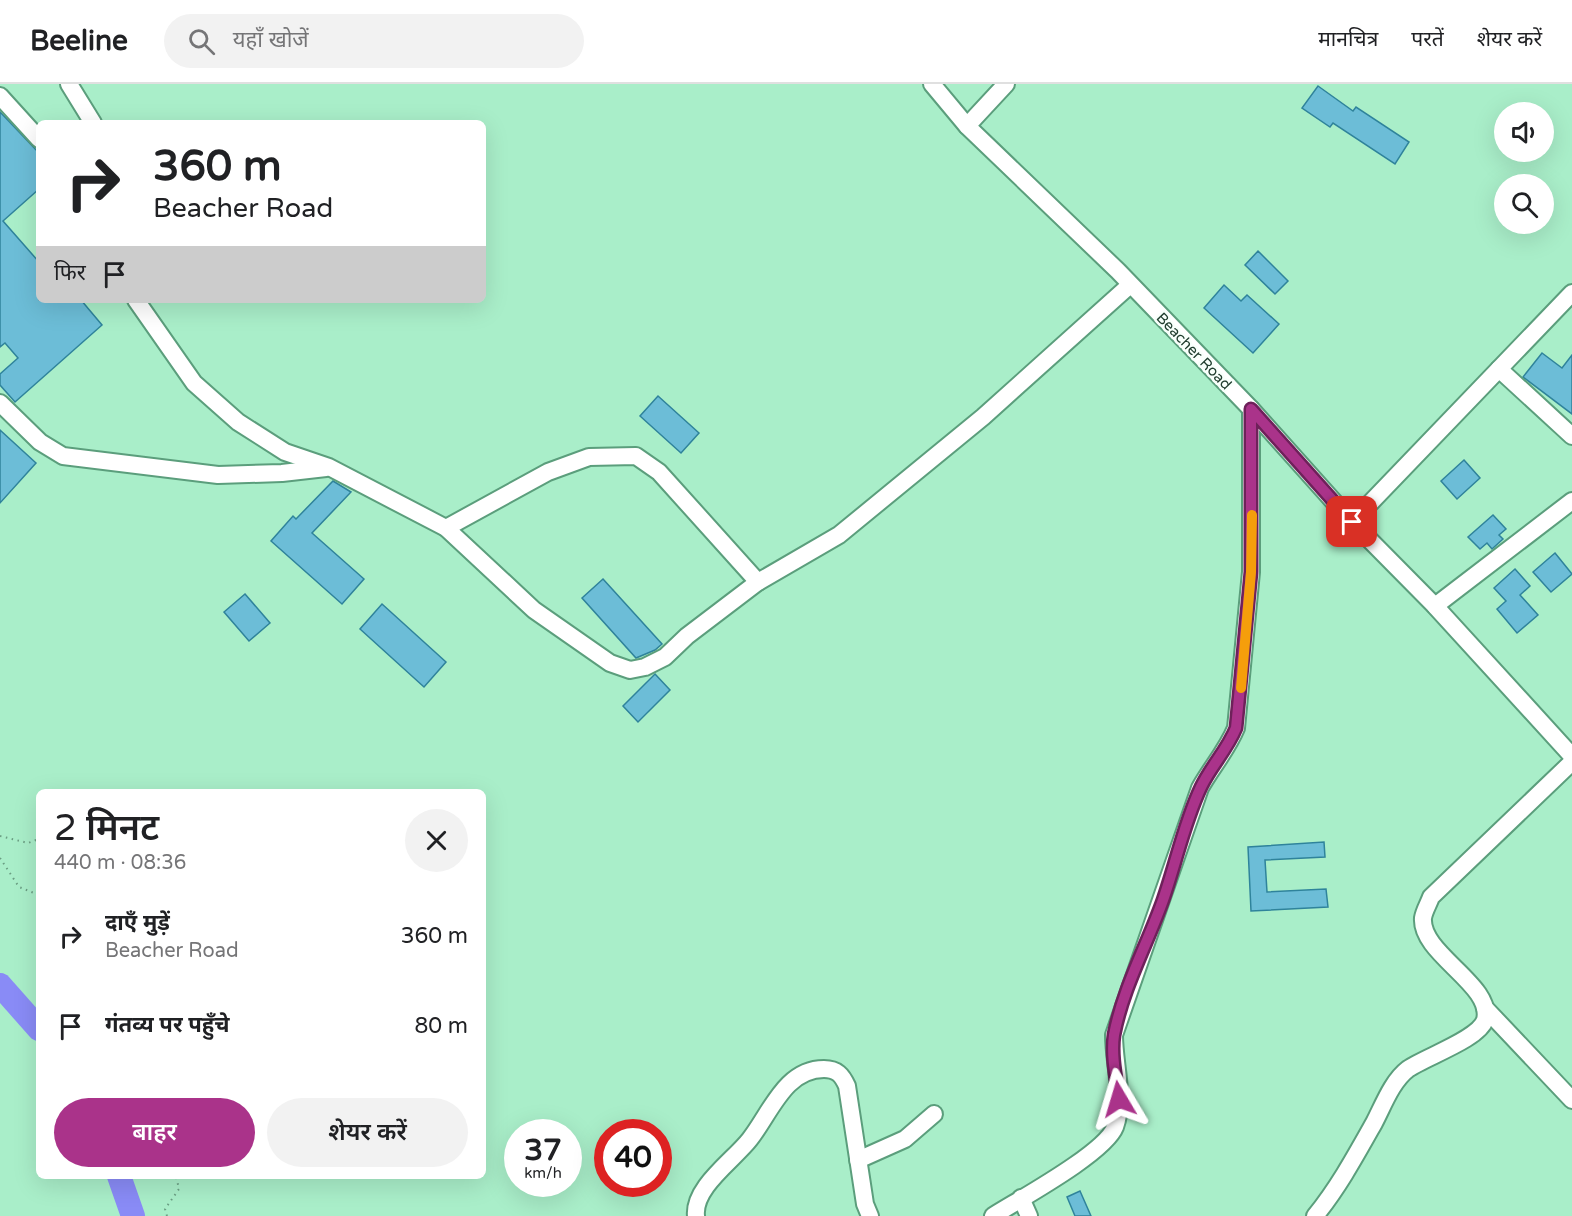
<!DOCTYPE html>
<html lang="hi">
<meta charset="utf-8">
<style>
body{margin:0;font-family:"Varela Round","Noto Sans Devanagari",sans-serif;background:#f2f2f2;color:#202124;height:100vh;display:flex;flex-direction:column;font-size:22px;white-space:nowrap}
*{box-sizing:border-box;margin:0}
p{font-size:20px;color:#757577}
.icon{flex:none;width:33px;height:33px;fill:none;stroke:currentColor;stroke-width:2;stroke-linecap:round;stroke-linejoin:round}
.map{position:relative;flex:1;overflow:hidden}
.panel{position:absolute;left:36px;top:705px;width:450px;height:390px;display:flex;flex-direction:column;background:#fff;border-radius:9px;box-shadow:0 6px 24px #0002}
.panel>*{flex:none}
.top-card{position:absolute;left:36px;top:36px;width:450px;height:183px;border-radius:9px;box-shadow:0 6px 24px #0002;background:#fff;color:#202124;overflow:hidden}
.buttons{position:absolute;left:1494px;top:18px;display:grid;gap:12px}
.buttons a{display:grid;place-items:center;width:60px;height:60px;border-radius:50%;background:#fff;box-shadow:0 6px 24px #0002;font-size:30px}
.speed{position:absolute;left:504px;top:1035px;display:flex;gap:12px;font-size:30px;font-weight:700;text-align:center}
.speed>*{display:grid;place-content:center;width:78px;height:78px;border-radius:50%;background:#fff;box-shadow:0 6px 24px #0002;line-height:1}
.speed small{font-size:15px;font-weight:400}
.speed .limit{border:9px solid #d22;background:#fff;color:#111}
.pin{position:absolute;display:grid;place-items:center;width:51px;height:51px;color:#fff;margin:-26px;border-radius:12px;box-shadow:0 3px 9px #0006}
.me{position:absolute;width:66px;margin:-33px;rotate:353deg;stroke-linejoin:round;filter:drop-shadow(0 0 4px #0008)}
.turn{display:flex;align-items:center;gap:21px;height:126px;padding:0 18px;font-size:27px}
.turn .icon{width:78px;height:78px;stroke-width:2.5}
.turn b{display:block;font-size:42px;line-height:51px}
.then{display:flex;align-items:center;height:57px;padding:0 18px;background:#0003;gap:12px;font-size:22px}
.round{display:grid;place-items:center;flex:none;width:63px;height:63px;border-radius:32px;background:#f2f2f2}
.overview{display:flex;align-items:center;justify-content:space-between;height:102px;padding:0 18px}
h1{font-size:36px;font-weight:600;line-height:45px}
.primary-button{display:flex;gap:12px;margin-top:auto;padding:12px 18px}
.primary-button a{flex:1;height:69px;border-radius:36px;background:#aa338a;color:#fff;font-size:24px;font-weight:600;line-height:69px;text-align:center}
.primary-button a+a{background:#f2f2f2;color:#202124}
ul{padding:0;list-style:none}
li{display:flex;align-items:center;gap:18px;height:90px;padding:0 18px}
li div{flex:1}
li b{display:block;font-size:22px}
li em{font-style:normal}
header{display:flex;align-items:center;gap:36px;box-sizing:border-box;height:84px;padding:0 30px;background:#fff;border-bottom:2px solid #e0e0e0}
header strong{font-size:28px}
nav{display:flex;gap:33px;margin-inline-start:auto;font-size:21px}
.search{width:420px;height:54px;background:#f2f2f2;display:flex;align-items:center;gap:15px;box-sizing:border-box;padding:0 21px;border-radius:33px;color:#757577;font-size:22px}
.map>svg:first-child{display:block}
</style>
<header>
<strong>Beeline</strong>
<div class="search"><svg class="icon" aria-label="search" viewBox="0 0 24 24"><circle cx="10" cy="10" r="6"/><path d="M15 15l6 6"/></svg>यहाँ खोजें</div>
<nav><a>मानचित्र</a><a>परतें</a><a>शेयर करें</a></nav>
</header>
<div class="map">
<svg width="1572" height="1132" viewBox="0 0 1572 1132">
<rect width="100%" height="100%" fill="#a9eec9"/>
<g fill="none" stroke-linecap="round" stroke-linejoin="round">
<g stroke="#898bf6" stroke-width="24">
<path d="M0,901L39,945"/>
<path d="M119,1092L133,1132"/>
</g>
</g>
<g fill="#6cbdd7" stroke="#2f839b" stroke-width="1.5">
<path d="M1318,2L1353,27L1356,23L1409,58L1395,80L1333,39L1330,43L1302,24Z"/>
<path d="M0,28L39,69V105L3,137L39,178V216H81L102,241L15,318L0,301V290L18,274L5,259L0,263Z"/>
<path d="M1258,167L1288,197L1275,210L1245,181Z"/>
<path d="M1224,201L1241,217L1247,211L1279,240L1253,269L1204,224Z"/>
<path d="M1542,269L1562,284L1572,271V330L1523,293Z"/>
<path d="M658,312L699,349L681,369L640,332Z"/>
<path d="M0,346L36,379L0,419Z"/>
<path d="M1464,376L1480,394L1457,415L1441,397Z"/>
<path d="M333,397L351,408L312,449L364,495L342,520L271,457L293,432L296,435Z"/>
<path d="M1493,431L1506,445L1499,451L1503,455L1492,465L1487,459L1480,465L1468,453Z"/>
<path d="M1555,469L1572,490L1551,508L1533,488Z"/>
<path d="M1515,485L1530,502L1520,511L1538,531L1517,549L1497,525L1506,517L1494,504Z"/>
<path d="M603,495L662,560L655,566L636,574L582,514Z"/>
<path d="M245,510L270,539L249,557L224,528Z"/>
<path d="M382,520L446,578L424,603L360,545Z"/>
<path d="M655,590L670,606L638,638L623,622Z"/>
<path d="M1324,758L1325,773L1265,776L1267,808L1326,805L1328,823L1251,827L1248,763Z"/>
<path d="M1080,1107L1091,1132H1075L1067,1113Z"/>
</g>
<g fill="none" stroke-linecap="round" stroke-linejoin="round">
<g stroke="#5b9e7c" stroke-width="20">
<g id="minor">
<path d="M69,0L93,39"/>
<path d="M932,0L967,42L1118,187L1251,325L1352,438L1435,522L1572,672"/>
<path d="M0,12L39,55"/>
<path d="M967,42L1006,0"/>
<path d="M136,216L194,299L238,338L285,368L329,383L446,444L534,526L610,579L630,586L645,583L665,573L687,552L758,498L839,451L983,333L1130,201"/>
<path d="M1499,285L1572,352"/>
<path d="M0,319L40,358L63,372L218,391L282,389L326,384"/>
<path d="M1352,438L1572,209"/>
<path d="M446,444L548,388L589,373L636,372L659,388L758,498"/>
<path d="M1435,522L1572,417"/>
<path d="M1485,924L1572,1016"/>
<path d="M858,1076L905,1055L934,1030"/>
<path d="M1021,1114L1029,1132"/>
<path d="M696,1132C693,1103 734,1076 750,1055C771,1028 785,985 824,985C837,985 842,991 847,1002L865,1120L870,1132"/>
<path d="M993,1132C1020,1115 1105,1069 1115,1043C1125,1015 1114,980 1114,951L1200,704C1211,684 1227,666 1236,644L1251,488V325"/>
<path d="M1315,1132C1338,1104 1356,1071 1374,1039C1383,1022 1392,997 1408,985C1425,973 1479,955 1485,936C1494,901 1420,870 1423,834C1424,827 1429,819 1431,813L1572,678"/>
</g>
</g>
<g stroke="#6b9e83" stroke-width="2" stroke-dasharray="1.5 4.5" stroke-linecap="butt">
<path d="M0,752L28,759L39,755"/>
<path d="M0,774L19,803L39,811"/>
<path d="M167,1132L165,1125L179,1105L176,1092"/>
</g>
<use href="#minor" stroke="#fff" stroke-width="16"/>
</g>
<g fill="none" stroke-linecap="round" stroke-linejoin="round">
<g stroke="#6e215a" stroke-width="15">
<path id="route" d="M1119,1015C1116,994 1111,971 1114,951C1123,904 1147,861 1163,816C1176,779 1184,739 1201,703C1211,682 1227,666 1236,644L1251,488V325L1352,438"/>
</g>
<use href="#route" stroke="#aa338a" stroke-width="10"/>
<path stroke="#f59e0b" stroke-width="10" d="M1241,604L1251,488L1252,431"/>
</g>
<g text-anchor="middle" stroke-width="5" stroke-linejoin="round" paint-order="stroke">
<g font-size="15" fill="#203d2e" stroke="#f8fffb">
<text transform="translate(1194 267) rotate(46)" y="5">Beacher Road</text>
</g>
</g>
</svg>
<div class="buttons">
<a><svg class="icon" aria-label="sound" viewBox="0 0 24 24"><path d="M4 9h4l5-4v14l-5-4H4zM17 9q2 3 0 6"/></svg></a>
<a><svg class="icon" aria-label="search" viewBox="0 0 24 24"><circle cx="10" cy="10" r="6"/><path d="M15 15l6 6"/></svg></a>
</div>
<div class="speed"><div>37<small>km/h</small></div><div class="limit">40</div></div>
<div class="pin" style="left:1352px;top:438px;background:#d93025"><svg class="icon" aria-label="arrive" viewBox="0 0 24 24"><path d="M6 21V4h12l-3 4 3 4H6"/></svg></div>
<svg class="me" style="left:1119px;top:1015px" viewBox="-20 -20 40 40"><path d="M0-17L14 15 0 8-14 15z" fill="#aa338a" stroke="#fff" stroke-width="4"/></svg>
<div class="top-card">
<div class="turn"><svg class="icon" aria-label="right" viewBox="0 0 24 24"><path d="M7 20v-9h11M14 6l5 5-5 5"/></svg><div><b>360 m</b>Beacher Road</div></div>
<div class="then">फिर<svg class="icon" aria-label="arrive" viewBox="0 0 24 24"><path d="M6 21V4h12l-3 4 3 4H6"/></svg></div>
</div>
<section class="panel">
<div class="overview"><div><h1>2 मिनट</h1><p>440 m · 08:36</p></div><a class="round"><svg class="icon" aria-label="close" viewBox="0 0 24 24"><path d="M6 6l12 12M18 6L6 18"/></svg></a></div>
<ul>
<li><svg class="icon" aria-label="right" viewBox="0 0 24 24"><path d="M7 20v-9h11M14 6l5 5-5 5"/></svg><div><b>दाएँ मुड़ें</b><p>Beacher Road</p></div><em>360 m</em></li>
<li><svg class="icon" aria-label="arrive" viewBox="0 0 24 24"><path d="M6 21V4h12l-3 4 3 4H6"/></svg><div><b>गंतव्य पर पहुँचे</b></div><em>80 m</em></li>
</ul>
<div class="primary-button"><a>बाहर</a><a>शेयर करें</a></div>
</section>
</div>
